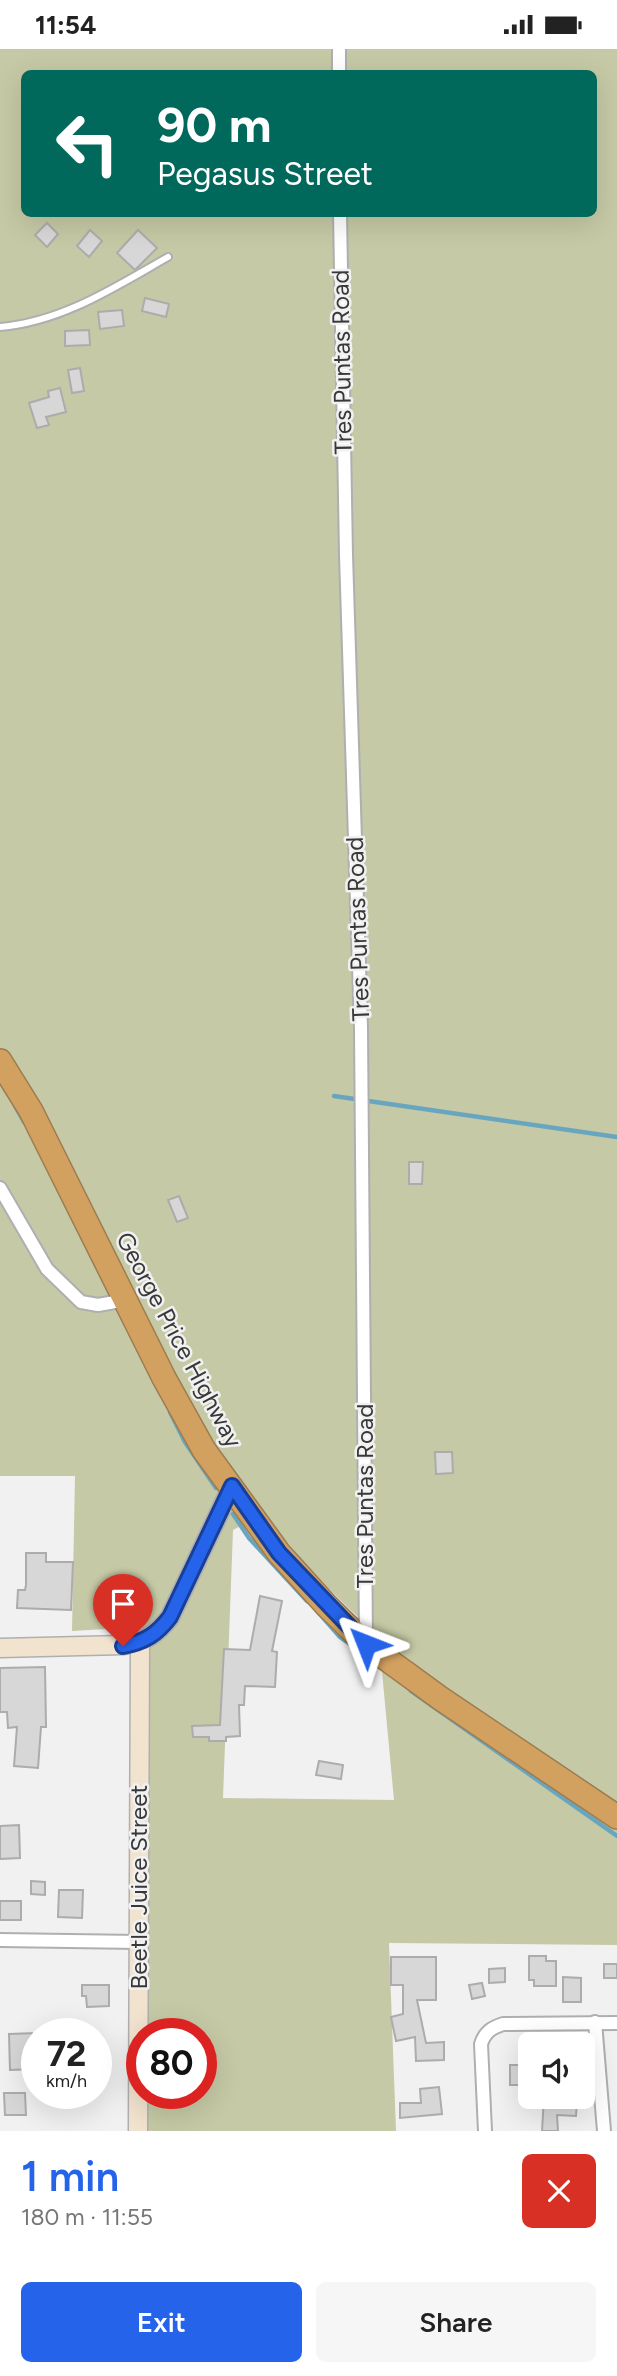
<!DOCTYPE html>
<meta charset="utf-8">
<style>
body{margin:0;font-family:Figtree,sans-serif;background:#f6f6f6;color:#222;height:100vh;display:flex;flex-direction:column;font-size:26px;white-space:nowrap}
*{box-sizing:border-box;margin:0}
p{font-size:23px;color:#767676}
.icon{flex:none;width:38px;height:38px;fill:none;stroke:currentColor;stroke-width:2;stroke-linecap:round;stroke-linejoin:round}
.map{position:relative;height:2082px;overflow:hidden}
.side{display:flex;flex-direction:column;background:#fff;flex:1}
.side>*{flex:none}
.guide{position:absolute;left:21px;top:21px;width:576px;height:147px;border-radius:10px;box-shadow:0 7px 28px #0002;background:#00695c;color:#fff;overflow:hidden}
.controls{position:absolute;left:518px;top:1983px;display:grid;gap:14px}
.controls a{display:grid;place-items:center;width:77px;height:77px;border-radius:10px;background:#fff;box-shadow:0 7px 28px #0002;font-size:35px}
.speed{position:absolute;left:21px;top:1969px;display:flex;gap:14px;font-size:35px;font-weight:700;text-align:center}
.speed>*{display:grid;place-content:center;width:91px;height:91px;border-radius:50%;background:#fff;box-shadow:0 7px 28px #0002;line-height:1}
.speed small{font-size:18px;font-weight:400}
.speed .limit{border:10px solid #d22;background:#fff;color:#111}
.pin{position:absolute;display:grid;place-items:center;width:60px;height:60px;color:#fff;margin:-72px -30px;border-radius:50% 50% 50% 0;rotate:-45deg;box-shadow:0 0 7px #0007}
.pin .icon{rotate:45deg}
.me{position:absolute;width:77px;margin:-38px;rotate:315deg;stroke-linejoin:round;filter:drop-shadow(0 0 5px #0008)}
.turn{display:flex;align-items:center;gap:24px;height:147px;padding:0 21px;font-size:32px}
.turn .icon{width:91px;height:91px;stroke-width:2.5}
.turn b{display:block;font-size:49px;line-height:60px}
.round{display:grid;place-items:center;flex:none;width:74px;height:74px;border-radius:10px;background:#f6f6f6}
.summary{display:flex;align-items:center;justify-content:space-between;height:119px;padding:0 21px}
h1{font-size:42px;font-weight:600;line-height:52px;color:#2563eb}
.button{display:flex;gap:14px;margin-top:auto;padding:14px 21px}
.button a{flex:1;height:80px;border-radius:10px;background:#2563eb;color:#fff;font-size:28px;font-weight:600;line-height:80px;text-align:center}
.button a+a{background:#f6f6f6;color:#222}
.status{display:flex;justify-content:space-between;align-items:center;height:49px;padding:0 35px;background:#fff;direction:ltr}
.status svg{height:19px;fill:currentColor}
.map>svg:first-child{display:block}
</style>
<div class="status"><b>11:54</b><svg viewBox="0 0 49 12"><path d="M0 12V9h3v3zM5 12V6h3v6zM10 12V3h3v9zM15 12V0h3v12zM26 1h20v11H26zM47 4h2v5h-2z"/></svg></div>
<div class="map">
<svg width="617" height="2082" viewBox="0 0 617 2082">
<rect width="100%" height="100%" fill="#f1f1f2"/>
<path fill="#c5c9a5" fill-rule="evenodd" d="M0,0H617V1754C517,1687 412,1624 327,1538C284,1494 250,1444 214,1395L204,1401L248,1473L233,1481L223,1749L394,1751L381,1612L617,1777V1896L389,1894L396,2082H146L145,2044H201V1984H145L142,1578L72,1582L75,1427H0ZM24,24H593V164H24Z"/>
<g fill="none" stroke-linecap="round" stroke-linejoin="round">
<g stroke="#68a6c0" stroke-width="4.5">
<path d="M334,1047L617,1088"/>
<path d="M15,1057L24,1073"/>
<path d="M170,1363L185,1393L216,1439"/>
<path d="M233,1465L249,1489L307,1552"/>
<path d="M318,1563L340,1588L354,1598"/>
<path d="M411,1642L617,1787"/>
</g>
</g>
<g fill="#d8d7d7" stroke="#adabab" stroke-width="2">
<path d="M47,174L58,185L47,198L35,186Z"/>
<path d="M90,181L102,192L89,208L77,197Z"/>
<path d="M138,181L157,199L135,221L117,204Z"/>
<path d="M145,249L169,255L166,268L142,262Z"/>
<path d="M122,261L124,277L100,280L98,263Z"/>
<path d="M89,281L90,296L65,297V282Z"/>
<path d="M80,319L84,342L72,344L68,321Z"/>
<path d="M60,339L66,363L46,368L49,376L37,379L29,354L49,348L48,342Z"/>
<path d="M409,1113H423L422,1135H409Z"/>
<path d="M179,1147L188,1169L177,1173L168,1151Z"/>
<path d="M435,1403H452L453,1424L436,1425Z"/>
<path d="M26,1504H46V1513H73L71,1561L17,1559L18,1541H25L26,1536Z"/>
<path d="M260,1547L282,1552L272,1602L277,1603L275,1638L245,1637L244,1656H239L240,1687L226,1688V1692H209V1688H193L192,1677L220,1676L224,1600L250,1601Z"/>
<path d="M45,1618L46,1678H41L38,1719L14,1717L17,1678L8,1679L7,1663H0V1619Z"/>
<path d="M319,1712L343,1716L341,1730L316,1726Z"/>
<path d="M19,1776L20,1809L0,1810V1777Z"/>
<path d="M31,1832L45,1833V1846L31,1845Z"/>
<path d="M59,1841H83L82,1869L58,1868Z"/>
<rect x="0" y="1852" width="21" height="19"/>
<path d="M529,1907H546V1912H556V1937H534V1931H529Z"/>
<path d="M391,1908H436V1951H417L426,1994L444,1993V2011L416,2012L415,1988L396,1992L391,1968L403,1965V1936H391Z"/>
<rect x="604" y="1915" width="13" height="14"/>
<path d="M505,1919V1933L489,1934V1920Z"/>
<path d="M563,1928L581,1929V1953H563Z"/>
<path d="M482,1934L485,1947L472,1950L469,1936Z"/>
<path d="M82,1936H109V1957L87,1958L86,1947H82Z"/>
<path d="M37,1984V2020L10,2021L9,1985Z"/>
<rect x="510" y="2016" width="20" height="20"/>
<path d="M439,2038L442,2065L400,2069V2054H421L420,2040Z"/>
<path d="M4,2044H25L26,2066H5Z"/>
<path d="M544,2048H561V2050L577,2051L576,2067L557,2066L558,2082H542Z"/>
</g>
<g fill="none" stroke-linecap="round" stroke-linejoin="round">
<g stroke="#afafb1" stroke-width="10">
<path id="lane" d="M0,278C62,273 115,238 168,208"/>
</g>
<g stroke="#afafb1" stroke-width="16">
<g id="street">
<path d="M339,0V24"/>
<path d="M340,164L346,506L361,980L366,1595"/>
<path d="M0,1139L47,1220L81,1253L98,1256L126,1251"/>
<path d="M0,1891L139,1893"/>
<path d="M595,1973L604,2082"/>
<path d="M485,2082L481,1995C485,1983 491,1979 503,1975L617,1974"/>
</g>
</g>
<g stroke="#afafb1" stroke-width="21">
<g id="secondary">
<path d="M0,1599L123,1596C145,1593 157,1585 170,1568L232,1437"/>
<path d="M138,2082L140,1594"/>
</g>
</g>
<g stroke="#9d7c51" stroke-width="26">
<path id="highway" d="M0,1012L31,1062L164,1329L204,1401L279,1504L326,1556L366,1595L440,1649L617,1768"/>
</g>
<use href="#lane" stroke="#fff" stroke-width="6"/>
<use href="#street" stroke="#fff" stroke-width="12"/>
<use href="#secondary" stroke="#f2e3cf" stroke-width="18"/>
<use href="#highway" stroke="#d3a15f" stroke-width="23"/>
</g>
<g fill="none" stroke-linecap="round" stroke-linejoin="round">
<g stroke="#184099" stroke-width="18">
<path id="route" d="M123,1597C145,1593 157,1585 170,1568L232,1437L279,1504L366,1595"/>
</g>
<use href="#route" stroke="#2563eb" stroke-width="12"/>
</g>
<g text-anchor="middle" stroke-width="5" stroke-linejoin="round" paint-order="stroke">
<g font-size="24" fill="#383838" stroke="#f1f1f2">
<text transform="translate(342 313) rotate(-91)" y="8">Tres Puntas Road</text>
<text transform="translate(358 880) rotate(-92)" y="8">Tres Puntas Road</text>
<text transform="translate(179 1291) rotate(62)" y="8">George Price Highway</text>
<text transform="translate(365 1447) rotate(-90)" y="8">Tres Puntas Road</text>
<text transform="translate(139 1838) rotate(-90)" y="8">Beetle Juice Street</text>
</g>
</g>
</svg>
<div class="controls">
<a><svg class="icon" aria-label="sound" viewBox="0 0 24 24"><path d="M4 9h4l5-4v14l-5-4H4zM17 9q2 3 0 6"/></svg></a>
</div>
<div class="speed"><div>72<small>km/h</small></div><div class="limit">80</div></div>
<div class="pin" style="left:123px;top:1597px;background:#d93025"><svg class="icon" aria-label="arrive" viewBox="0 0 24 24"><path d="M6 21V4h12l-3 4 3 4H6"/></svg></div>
<svg class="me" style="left:366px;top:1595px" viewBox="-20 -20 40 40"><path d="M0-17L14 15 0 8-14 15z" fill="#2563eb" stroke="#fff" stroke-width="4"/></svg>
<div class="guide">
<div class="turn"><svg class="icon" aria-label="left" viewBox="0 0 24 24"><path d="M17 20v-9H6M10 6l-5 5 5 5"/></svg><div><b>90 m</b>Pegasus Street</div></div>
</div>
</div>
<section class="side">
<div class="summary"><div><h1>1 min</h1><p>180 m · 11:55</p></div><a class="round" style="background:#d93025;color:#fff"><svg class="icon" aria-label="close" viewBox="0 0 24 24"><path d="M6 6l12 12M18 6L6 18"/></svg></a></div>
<div class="button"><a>Exit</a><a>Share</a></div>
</section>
